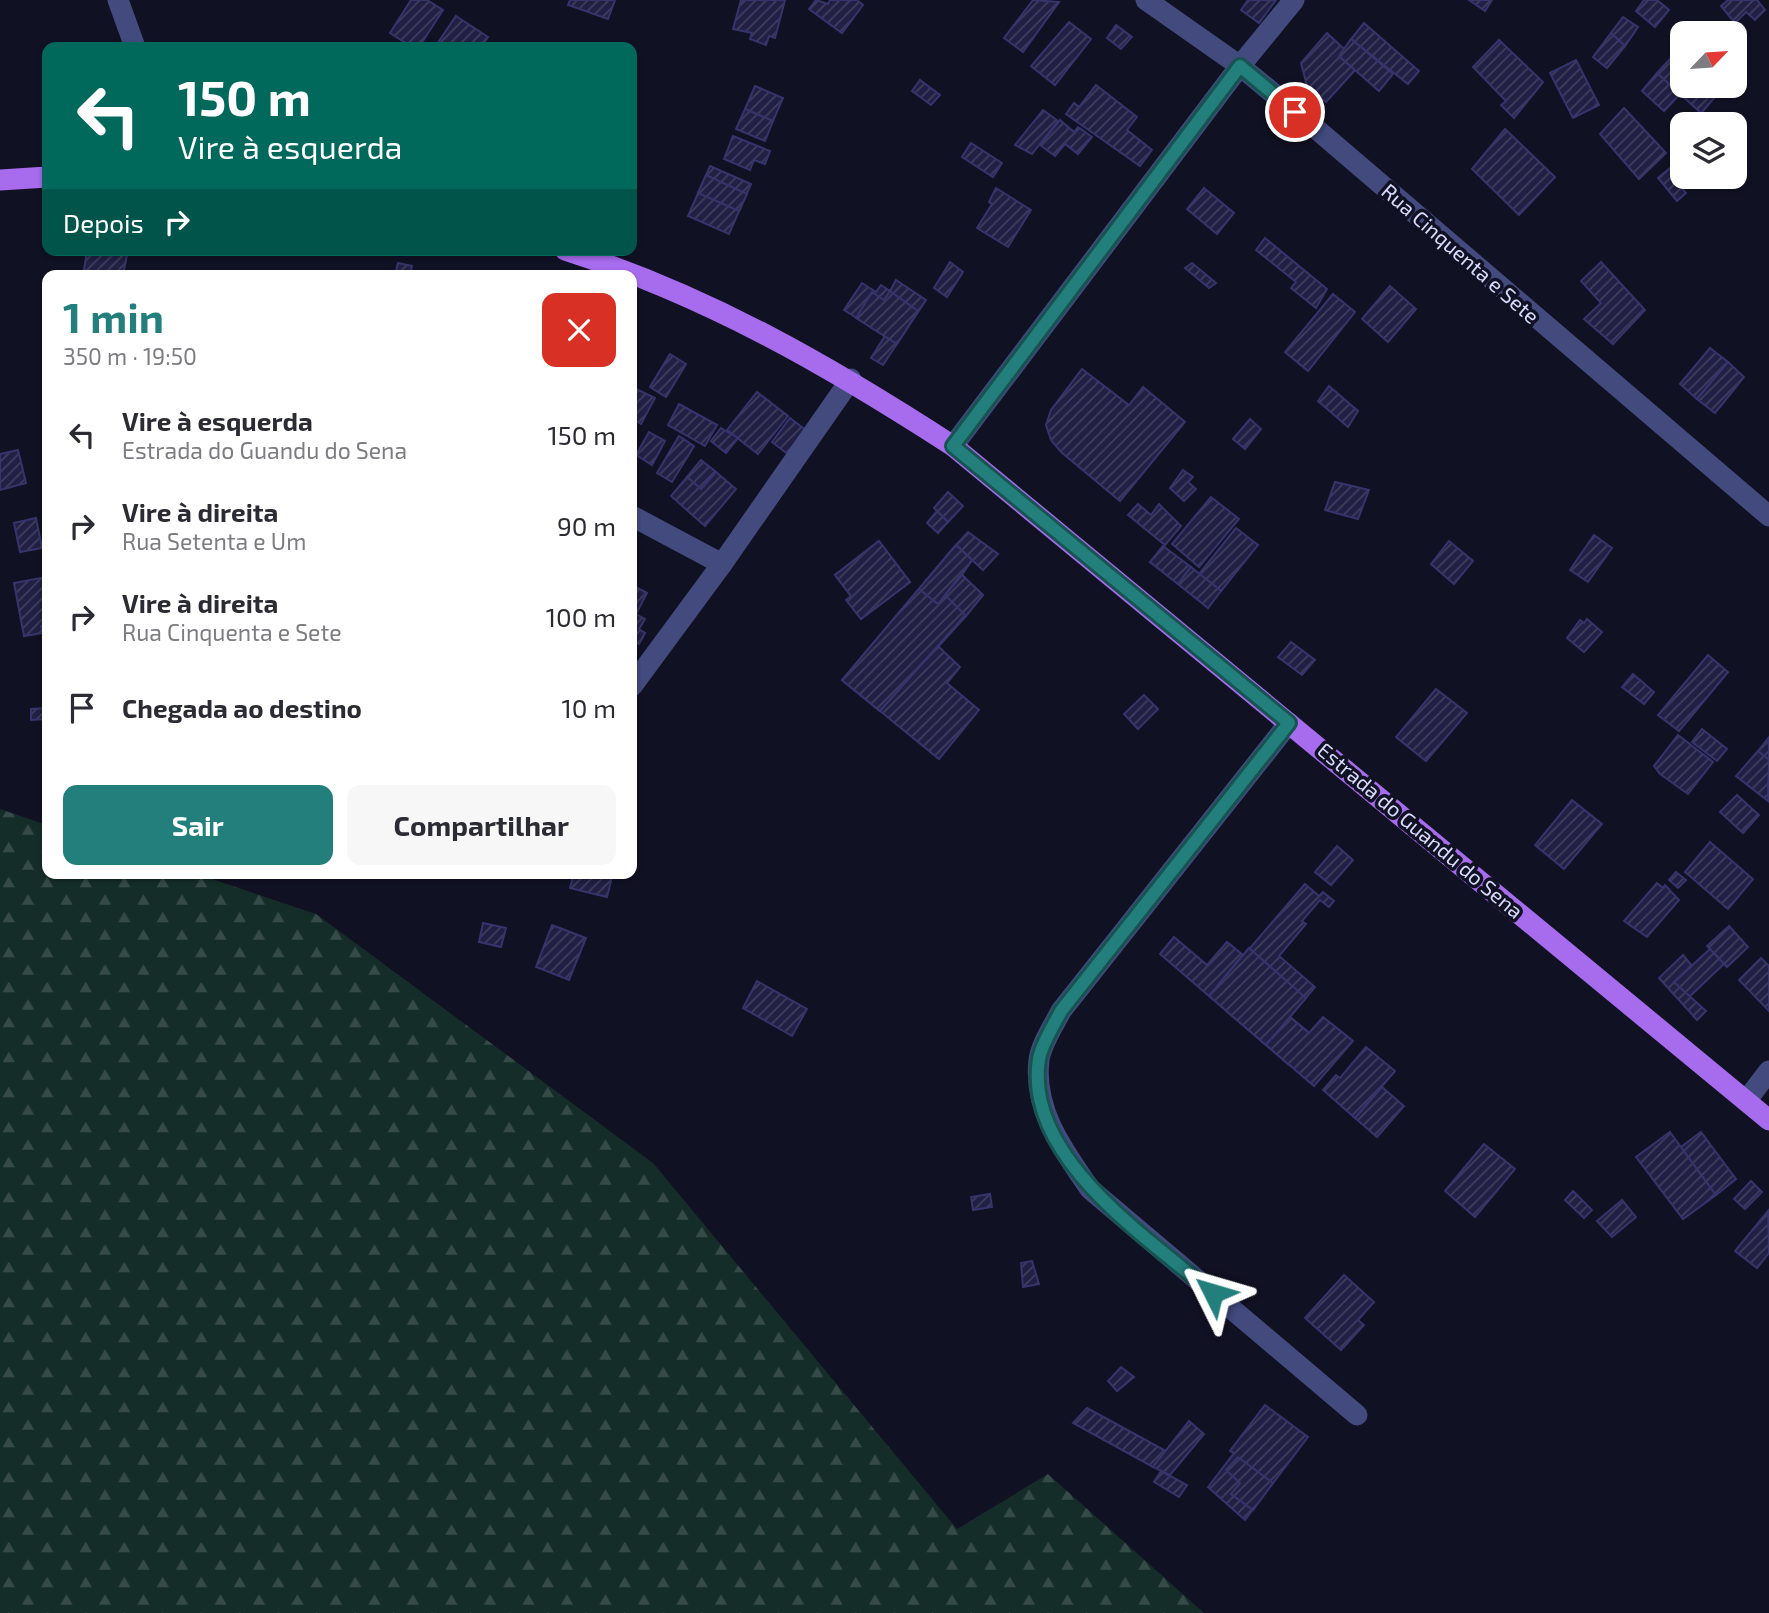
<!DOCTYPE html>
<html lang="pt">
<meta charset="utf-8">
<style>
body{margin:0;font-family:"Exo 2",sans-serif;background:#f7f7f7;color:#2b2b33;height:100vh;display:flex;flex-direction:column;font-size:26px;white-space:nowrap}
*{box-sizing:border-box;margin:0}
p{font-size:23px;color:#7c7c81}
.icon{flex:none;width:38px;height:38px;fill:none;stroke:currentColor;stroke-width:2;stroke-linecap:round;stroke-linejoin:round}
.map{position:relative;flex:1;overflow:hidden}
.drawer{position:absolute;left:42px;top:270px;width:595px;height:609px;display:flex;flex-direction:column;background:#fff;border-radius:14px;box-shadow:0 2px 5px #0004}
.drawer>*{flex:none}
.top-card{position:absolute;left:42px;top:42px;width:595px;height:214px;border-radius:14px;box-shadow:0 2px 5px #0004;background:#00695c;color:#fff;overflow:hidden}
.needle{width:46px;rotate:65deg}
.tools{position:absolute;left:1670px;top:21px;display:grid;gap:14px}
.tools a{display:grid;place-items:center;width:77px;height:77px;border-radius:14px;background:#fff;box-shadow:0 2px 5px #0004;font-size:35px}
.pin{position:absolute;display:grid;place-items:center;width:60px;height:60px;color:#fff;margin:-30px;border:4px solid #fff;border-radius:50%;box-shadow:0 2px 7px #0007}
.me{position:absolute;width:77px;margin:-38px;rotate:310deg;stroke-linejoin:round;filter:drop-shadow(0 0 5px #0008)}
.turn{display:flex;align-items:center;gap:24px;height:147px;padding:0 21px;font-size:32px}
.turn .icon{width:91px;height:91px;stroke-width:2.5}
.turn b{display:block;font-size:49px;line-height:60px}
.then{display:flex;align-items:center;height:66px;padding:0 21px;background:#0003;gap:14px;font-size:26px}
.round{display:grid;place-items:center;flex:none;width:74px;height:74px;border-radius:14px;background:#f7f7f7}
.headline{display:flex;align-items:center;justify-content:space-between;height:119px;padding:0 21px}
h1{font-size:42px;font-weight:700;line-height:52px;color:#237f7c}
.action{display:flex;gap:14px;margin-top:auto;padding:14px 21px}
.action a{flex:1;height:80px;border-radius:14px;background:#237f7c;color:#fff;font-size:28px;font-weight:700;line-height:80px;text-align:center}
.action a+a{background:#f7f7f7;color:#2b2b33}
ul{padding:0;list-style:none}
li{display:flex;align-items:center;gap:21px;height:91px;padding:0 21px}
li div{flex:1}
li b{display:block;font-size:26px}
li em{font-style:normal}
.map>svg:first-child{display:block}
</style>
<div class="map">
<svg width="1769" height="1613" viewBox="0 0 1769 1613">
<defs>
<pattern id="forest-firs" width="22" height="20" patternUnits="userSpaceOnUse" patternTransform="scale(1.75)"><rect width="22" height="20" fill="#152d28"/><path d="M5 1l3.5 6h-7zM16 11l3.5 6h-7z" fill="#364b48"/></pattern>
<pattern id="building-hatch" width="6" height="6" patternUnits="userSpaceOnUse" patternTransform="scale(1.75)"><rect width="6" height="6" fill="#211f43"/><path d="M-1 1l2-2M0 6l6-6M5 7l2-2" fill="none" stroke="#403f5f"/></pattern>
</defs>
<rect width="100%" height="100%" fill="#111124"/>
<path fill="url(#forest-firs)" d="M0,809L47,825V873H194L316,914L653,1163L957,1529L1048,1474L1204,1613H0Z"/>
<g fill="url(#building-hatch)" stroke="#35346c" stroke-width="2">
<path d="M411,0H427L443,10L419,47H412L390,33Z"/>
<path d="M570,0H615L608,19L568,5Z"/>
<path d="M741,0H785L775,38L769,36L766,45L750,39L752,33L733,29Z"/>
<path d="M816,0L828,4L830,0H857L863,5L842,33L809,9Z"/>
<path d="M1033,0L1059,2L1023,52L1004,38Z"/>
<path d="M1248,0H1276L1259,23L1241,10Z"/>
<path d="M1469,0H1492L1485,11Z"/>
<path d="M1644,0H1657L1669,10L1655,27L1636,11Z"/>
<path d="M1728,0H1757L1765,10L1755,20L1746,12L1735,23L1721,6Z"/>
<path d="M456,16L488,37L481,47H435Z"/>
<path d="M1623,17L1638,27L1625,46L1611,33Z"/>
<path d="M1069,22L1091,39L1055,85L1031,66Z"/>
<path d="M1364,23L1419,71L1408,84L1351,39Z"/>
<path d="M1116,25L1132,37L1121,49L1107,38Z"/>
<path d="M1327,33L1344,49L1339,56L1355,70L1326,102L1307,86L1301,63Z"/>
<path d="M1611,33L1625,46L1607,68L1593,57Z"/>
<path d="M1351,39L1393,74L1379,91L1339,56Z"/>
<path d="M1499,40L1543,82L1514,118L1501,105L1506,101L1473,67Z"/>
<path d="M1680,48L1682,86L1723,88L1701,113L1657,73Z"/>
<path d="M1576,60L1599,105L1573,118L1550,73Z"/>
<path d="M1657,73L1680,94L1664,111L1642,91Z"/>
<path d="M920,80L940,95L931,105L912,91Z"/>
<path d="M1096,85L1137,117L1127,130L1152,150L1140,166L1066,114L1074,103L1079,107Z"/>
<path d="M755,86L783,98L773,121L745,109Z"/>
<path d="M1624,108L1666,153L1639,179L1600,134Z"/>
<path d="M745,109L773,121L765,141L736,129Z"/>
<path d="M1043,110L1058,121L1032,154L1015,145Z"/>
<path d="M1060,120L1074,132L1078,127L1092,137L1078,154L1065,144L1055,156L1040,145Z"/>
<path d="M1505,129L1555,177L1519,215L1472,169Z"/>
<path d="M733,136L770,151L765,164L754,160L750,170L724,159Z"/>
<path d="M971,143L1002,163L993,177L962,157Z"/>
<path d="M1681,159L1682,177H1690L1679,185L1686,193L1677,201L1658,178Z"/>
<path d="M710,166L751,184L729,234L688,216Z"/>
<path d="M706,175L747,194L739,211L698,193Z"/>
<path d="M996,188L1031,210L1008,247L977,228L992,204L989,202Z"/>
<path d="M1204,188L1234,213L1217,234L1187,209Z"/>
<path d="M1265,238L1327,289L1316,308L1291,288L1296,282L1256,250Z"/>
<path d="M87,250H128L123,275L84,270Z"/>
<path d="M950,262L963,272L947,297L934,288Z"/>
<path d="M1601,262L1645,310L1613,344L1584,319L1601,303L1581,281Z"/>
<path d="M398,263L412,266L410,275H395Z"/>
<path d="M1192,263L1216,283L1209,288L1185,268Z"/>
<path d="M896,280L926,300L883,365L871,358L885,336L844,310L862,283L876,292L881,285L890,291Z"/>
<path d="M1390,286L1416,309L1388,342L1362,319Z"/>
<path d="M890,291L918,311L897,344L856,318L872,292L884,300Z"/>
<path d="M1333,294L1355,312L1308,371L1285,352Z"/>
<path d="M1710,348L1728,362L1697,399L1680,384Z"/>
<path d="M670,354L686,364L666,397L650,387Z"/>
<path d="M1728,362L1744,377L1715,413L1697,399Z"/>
<path d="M1082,369L1129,405L1143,387L1185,422L1120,501L1061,452L1051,440L1046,425L1051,410Z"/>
<path d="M1329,386L1358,411L1348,427L1318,401Z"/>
<path d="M632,387L655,398L641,424L632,419Z"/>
<path d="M757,392L788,416L758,454L727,430Z"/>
<path d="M679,404L717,425L705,446L668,425Z"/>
<path d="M790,418L807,431L789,455L772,442Z"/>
<path d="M1250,419L1261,429L1245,449L1233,439Z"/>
<path d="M721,428L738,438L726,453L711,441Z"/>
<path d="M649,432L665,441L652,465L636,455Z"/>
<path d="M679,436L694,446L672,482L657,473Z"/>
<path d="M18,450L26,483L0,490V454Z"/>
<path d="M701,460L716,472L701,489L687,477Z"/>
<path d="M1183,470L1193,477L1188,482L1196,489L1184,501L1170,488Z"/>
<path d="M716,472L736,489L705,526L671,496L687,477L701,489Z"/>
<path d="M1335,482L1369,490L1358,519L1325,510Z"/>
<path d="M948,492L963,506L948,522L934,508Z"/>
<path d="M1211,497L1239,519L1199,567L1172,544Z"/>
<path d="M1138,504L1151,515L1159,504L1181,526L1165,545L1128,515Z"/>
<path d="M937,511L948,522L938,533L927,523Z"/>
<path d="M36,518L42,548L20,552L14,523Z"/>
<path d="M1236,528L1258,545L1221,591L1199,574Z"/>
<path d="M968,532L998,554L983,570L956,545Z"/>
<path d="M1594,535L1612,548L1588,582L1570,570Z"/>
<path d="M879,541L910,582L874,609L860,589L851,596L835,575Z"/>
<path d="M879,541L910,582L861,619L846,600L851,596L835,575Z"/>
<path d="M1449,541L1473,561L1454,584L1431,564Z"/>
<path d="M956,545L972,560L945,595L966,616L880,711L842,680Z"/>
<path d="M956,545L972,560L962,575L983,595L880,711L842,680Z"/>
<path d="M956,545L972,560L938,604L919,589Z"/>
<path d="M1163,546L1191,567L1178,584L1150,562Z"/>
<path d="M1191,567L1221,591L1208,608L1178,584Z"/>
<path d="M962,575L983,595L966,616L945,595Z"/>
<path d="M46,577L47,625L41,626L43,633L24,636L14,583Z"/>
<path d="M632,585L647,593L636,614L645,619L639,629L645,633L639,644L632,640Z"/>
<path d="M1587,619L1602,632L1584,652L1567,638L1580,620L1584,623Z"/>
<path d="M1291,642L1315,660L1302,675L1278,657Z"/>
<path d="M938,646L960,667L947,683L979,710L939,759L880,711Z"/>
<path d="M1708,655L1728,672L1679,731L1658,715Z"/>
<path d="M1633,674L1654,692L1644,704L1622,687Z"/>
<path d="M1436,689L1467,713L1426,761L1396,737Z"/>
<path d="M1144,695L1158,709L1138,729L1124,714Z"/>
<path d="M47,708V719L31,720V709Z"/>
<path d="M1702,729L1727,749L1717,761L1692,742Z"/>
<path d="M1678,735L1713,762L1688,794L1660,774L1654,766Z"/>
<path d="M1769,737V760L1758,751Z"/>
<path d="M1758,751L1769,760L1768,801L1736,776Z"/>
<path d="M1737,795L1759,815L1743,833L1720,812Z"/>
<path d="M1572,800L1602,824L1564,869L1535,845Z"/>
<path d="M1710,842L1753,879L1728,909L1685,872Z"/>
<path d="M1337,846L1353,860L1331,885L1315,872Z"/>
<path d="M1676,872L1686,880L1678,888L1669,880Z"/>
<path d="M574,873H613L607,897L570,888Z"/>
<path d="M1657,883L1663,888L1665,885L1679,900L1647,937L1624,921Z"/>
<path d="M1305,884L1319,896L1323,892L1334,901L1329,907L1320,900L1302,921L1306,924L1279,956L1315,987L1266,1045L1209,996Z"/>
<path d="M483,923L506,928L501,947L479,942Z"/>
<path d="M552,925L586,938L569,980L536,967Z"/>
<path d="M1729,926L1748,947L1727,967L1707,946Z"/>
<path d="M1174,937L1207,965L1227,942L1243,955L1209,996L1160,954Z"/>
<path d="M1249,948L1306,998L1266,1045L1209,996Z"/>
<path d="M1710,949L1724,964L1688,998L1674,982Z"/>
<path d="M1683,955L1692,966L1674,982L1706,1011L1697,1020L1659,978Z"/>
<path d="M1761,958L1769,966V1011L1739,980Z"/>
<path d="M757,981L807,1009L792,1036L743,1008Z"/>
<path d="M1290,1017L1312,1035L1288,1064L1266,1045Z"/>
<path d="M1290,1017L1309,1033L1323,1017L1353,1041L1314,1086L1266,1045Z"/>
<path d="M1366,1047L1395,1071L1355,1118L1323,1090L1336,1075L1340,1078Z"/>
<path d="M1382,1087L1404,1106L1377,1137L1355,1118Z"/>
<path d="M1670,1132L1716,1195L1683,1219L1636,1157Z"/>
<path d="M1701,1132L1736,1179L1716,1195L1681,1147Z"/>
<path d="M1484,1144L1515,1169L1475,1217L1445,1191Z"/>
<path d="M1751,1181L1762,1192L1745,1209L1734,1199Z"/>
<path d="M1573,1191L1592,1210L1584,1218L1565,1200Z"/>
<path d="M990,1194L992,1207L973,1210L971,1197Z"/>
<path d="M1622,1200L1636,1217L1612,1237L1597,1221Z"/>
<path d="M1768,1211L1769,1253L1757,1268L1735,1251Z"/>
<path d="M1032,1261L1039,1284L1023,1287L1021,1263Z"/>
<path d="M1344,1275L1374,1302L1358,1320L1364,1325L1341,1350L1305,1318Z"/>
<path d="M1121,1367L1134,1377L1117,1391L1108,1381Z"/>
<path d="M1265,1405L1308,1437L1245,1520L1208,1487L1234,1453L1230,1451Z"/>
<path d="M1087,1408L1166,1451L1153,1467L1073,1423Z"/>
<path d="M1189,1421L1204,1434L1170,1475L1153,1467Z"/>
<path d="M1238,1457L1273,1483L1253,1510L1231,1494L1240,1483L1226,1470Z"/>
<path d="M1161,1471L1187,1485L1179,1497L1154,1482Z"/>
</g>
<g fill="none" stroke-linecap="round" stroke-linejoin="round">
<g stroke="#424a7e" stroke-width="21">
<path d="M118,0L135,47"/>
<path d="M1146,0L1240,66L1314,127L1769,516"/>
<path d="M953,446L1240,66L1294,0"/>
<path d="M632,516L722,564"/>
<path d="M632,686L722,564L851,379"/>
<path d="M1289,723L1061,1011C1054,1025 1041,1044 1039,1060C1033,1110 1063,1150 1090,1189L1357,1415"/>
<path d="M1746,1101L1769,1071"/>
</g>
<g stroke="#a76cee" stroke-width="21">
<path d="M0,180L47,177"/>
<path d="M565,250C708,296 828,365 953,446L1769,1120"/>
</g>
</g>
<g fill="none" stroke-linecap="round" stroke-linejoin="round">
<g stroke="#175351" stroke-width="18">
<path id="route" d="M1213,1293C1149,1239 1023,1157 1039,1059C1042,1043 1054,1025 1061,1011L1289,723L953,446L1240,66L1295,112"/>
</g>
<use href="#route" stroke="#237f7c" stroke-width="12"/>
</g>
<g text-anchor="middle" stroke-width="7" stroke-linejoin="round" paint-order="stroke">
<g font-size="21" fill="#d8dafb" stroke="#111124">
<text transform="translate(1460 254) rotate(41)" y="7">Rua Cinquenta e Sete</text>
<text transform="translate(1420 831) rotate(40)" y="7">Estrada do Guandu do Sena</text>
</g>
</g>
</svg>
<div class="tools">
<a><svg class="needle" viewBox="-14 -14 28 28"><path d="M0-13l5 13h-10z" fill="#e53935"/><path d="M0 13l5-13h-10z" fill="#7c7c81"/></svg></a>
<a><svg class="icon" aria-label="layers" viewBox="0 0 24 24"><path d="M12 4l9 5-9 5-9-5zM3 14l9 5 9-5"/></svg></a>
</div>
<div class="pin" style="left:1295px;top:112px;background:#d93025"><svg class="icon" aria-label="arrive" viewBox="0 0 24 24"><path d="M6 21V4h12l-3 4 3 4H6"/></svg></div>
<svg class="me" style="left:1213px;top:1293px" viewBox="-20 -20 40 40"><path d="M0-17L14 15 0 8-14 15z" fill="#237f7c" stroke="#fff" stroke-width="4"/></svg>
<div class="top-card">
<div class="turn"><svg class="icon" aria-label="left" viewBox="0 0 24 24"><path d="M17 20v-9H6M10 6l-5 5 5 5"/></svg><div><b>150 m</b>Vire à esquerda</div></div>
<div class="then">Depois<svg class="icon" aria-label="right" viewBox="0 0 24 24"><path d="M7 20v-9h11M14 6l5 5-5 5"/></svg></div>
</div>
<section class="drawer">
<div class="headline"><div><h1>1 min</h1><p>350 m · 19:50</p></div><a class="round" style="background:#d93025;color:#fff"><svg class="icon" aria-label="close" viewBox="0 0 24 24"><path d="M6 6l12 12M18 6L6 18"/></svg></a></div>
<ul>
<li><svg class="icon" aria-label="left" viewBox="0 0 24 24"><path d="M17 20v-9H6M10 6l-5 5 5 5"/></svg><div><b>Vire à esquerda</b><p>Estrada do Guandu do Sena</p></div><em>150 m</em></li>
<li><svg class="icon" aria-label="right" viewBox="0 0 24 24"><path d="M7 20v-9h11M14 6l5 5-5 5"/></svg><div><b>Vire à direita</b><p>Rua Setenta e Um</p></div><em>90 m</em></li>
<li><svg class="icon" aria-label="right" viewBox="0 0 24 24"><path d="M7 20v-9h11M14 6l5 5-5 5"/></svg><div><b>Vire à direita</b><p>Rua Cinquenta e Sete</p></div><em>100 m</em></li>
<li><svg class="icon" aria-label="arrive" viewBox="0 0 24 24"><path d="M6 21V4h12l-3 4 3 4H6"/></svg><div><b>Chegada ao destino</b></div><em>10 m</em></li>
</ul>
<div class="action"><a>Sair</a><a>Compartilhar</a></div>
</section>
</div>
